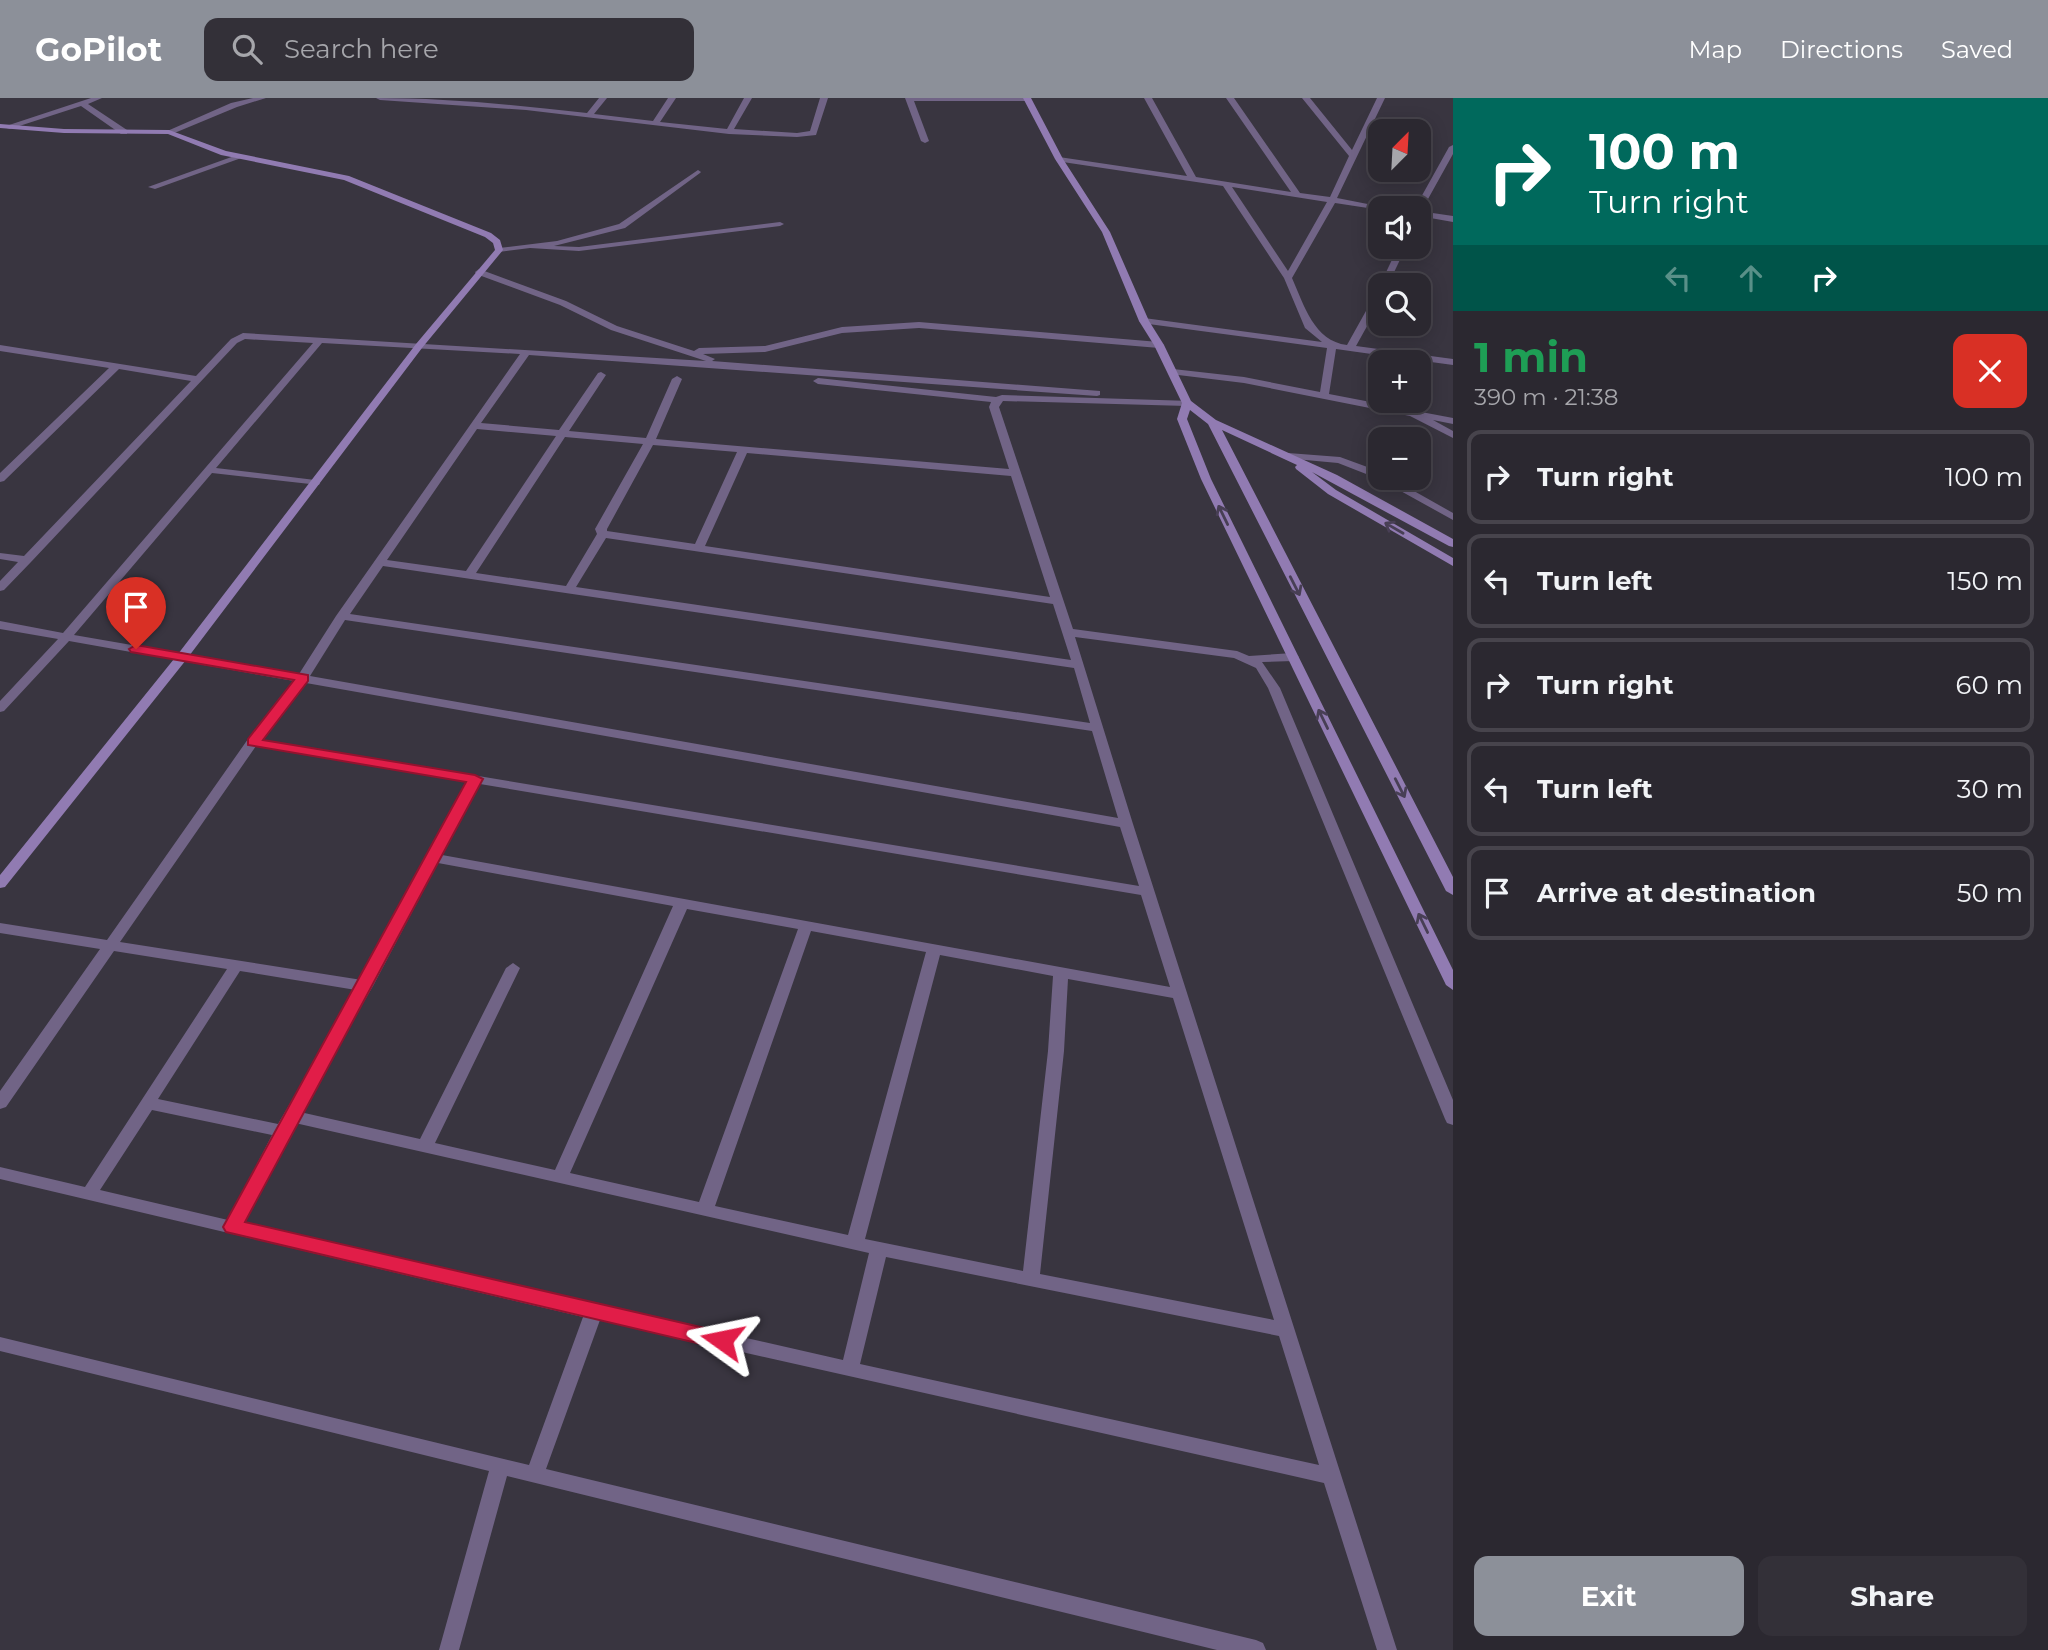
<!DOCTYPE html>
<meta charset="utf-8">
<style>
body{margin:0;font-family:Montserrat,sans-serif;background:#333038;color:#f1f3f6;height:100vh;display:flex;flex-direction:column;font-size:26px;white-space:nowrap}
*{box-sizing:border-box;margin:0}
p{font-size:23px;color:#a6a6ab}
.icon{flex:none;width:38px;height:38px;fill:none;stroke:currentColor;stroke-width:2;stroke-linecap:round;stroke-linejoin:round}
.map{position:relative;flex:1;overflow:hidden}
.side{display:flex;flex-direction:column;background:#2b2830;width:595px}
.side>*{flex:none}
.banner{background:#00695c;color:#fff;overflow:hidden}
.needle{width:46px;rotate:24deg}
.buttons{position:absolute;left:1368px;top:21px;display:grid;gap:14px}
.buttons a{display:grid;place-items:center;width:63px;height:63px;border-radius:14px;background:#2b2830;box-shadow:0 4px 18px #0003,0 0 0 2px #47444c;font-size:35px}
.pin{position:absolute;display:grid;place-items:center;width:60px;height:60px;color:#fff;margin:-72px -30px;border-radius:50% 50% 50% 0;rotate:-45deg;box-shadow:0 0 7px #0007}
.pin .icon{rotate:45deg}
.me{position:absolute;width:77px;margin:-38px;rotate:282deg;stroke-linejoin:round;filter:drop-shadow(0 0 5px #0008)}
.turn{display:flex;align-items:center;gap:24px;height:147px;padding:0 21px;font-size:32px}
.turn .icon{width:91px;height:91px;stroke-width:2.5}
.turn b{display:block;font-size:49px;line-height:60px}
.lanes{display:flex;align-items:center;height:66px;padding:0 21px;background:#0003;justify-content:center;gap:35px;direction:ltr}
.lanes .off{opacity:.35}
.round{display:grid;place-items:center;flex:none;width:74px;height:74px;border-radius:14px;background:#333038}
.summary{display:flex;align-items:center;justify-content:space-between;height:119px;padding:0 21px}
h1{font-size:42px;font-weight:700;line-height:52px;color:#1e9e55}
.action{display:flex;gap:14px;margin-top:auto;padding:14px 21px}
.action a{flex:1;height:80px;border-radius:14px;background:#8c9099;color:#fff;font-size:28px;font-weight:700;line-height:80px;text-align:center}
.action a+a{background:#333038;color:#f1f3f6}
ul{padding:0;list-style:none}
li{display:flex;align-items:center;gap:21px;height:94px;margin:0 14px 10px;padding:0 7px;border:4px solid #47444c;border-radius:14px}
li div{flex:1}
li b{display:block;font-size:26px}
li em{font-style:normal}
header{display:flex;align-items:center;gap:42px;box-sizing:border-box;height:98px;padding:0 35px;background:#8c9099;color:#fff}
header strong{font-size:33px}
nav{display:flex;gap:38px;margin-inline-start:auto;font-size:24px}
.search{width:490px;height:63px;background:#333038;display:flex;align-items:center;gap:18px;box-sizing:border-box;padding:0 24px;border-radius:14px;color:#a6a6ab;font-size:26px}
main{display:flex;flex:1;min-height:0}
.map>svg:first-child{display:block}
</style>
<header>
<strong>GoPilot</strong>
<div class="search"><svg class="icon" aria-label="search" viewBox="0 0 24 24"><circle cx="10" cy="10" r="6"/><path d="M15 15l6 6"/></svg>Search here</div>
<nav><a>Map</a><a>Directions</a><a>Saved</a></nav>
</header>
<main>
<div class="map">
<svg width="1453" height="1552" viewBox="0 0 1453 1552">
<rect width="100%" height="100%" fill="#393540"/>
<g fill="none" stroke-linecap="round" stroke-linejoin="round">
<path fill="#716486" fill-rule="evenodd" d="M698,72L701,74L700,75L625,130L554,148L579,149L780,124L784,126L780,128L579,153L530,150L499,154L495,152L499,150L557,143L619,126Z"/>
<g fill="#716486" fill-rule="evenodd">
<path d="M91,0H102L88,6L127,32V36H121L81,8L10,31L3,29Z"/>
<path d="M253,0H266L237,9L172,36L165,34L231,5Z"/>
<path d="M376,0C447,0 517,7 587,15L599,0H607L594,16L653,23L668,0H676L660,24L727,31L744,0H752L734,31L797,35L810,33L820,0H828L816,37L797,39L729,36L526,12L380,2Z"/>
<path d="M905,0H1030L1031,1L1027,3H914L929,43L925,45L921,43Z"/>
<path d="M1144,0H1152L1196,79L1291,94L1226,0H1234L1300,95L1330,99L1349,58L1302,0H1310L1352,52L1377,0H1385L1337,100L1388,110L1381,112L1335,105L1292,180C1304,207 1314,243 1347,247L1376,195L1381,192V203L1356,248L1453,261V267L1431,264L1424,287L1419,290L1421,263L1336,251L1329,296L1407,311L1410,303L1419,302L1416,313L1453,320V326L1433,322L1453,333V340L1410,318L1244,285L1170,276L1168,274L1173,271L1244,279L1320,294L1327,250L1141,225L1139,223L1144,220L1322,244L1305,230L1284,180L1223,88L1056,63V59H1059L1187,78ZM1232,89L1327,104L1288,173Z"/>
<path d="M1453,47V56L1423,110L1419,112V110H1415L1449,49Z"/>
<path d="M237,57L244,59L155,91L148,89Z"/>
<path d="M1419,113L1453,118V124L1419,118Z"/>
<path d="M1398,149H1406L1388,187L1381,189L1380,187Z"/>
<path d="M479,171L566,203L617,228L694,253L699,250L765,248L842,229L919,224L1159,244L1164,247L1159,250L919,230L842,235L765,254L703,256L715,261L712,263L1100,293V297L1097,298L529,257L481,325L559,332L598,275L601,274L606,277L569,333L646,340L672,281L677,278L682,281L656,341L1009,371L989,309L991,304L818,286L813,283L818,280L996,299L1002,297L1191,303L1192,305L1187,308L1003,303L999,309L1073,531L1237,553L1249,558L1293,555L1299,559L1293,563L1262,564L1280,590L1453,1002V1027L1447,1025L1445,1021L1268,590L1256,570L1234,560L1075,539L1133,726L1397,1552H1377L1324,1385L600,1222L546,1371L1256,1542L1263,1545L1266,1552H1217L507,1378L459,1552H439L489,1373L0,1253V1239L529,1367L583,1219L0,1081V1069L85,1089L227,871L114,853L6,1009L0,1011V993L100,851L0,835V825L107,842L248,641L294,583L69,543L4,613L0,614V603L58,541L0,531V523L63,535L313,245L245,241L237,245L31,464L4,492L0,493V483L18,464L0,461V455L24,458L191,283L119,271L4,383L0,384V375L109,270L0,253V247L196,278L231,241L243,235L706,263L611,232L560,207L476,176L475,174ZM322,245L520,256L336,518L299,576L74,537L212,375L319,387L320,385L315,382L216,370ZM477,331L556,338L466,473L387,462ZM565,339L643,346L595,431L597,436L566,488L476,475ZM653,347L737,354L695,446L607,433V431ZM747,355L1011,378L1050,499L705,448ZM606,440L1053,506L1071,562L576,489ZM383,468L1074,570L1090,625L350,516ZM345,522L1092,633L1118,720L310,578ZM306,585L1120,729L1139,788L262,642ZM256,648L468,684L362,882L120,844ZM480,686L1141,797L1170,889L442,757ZM438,765L673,808L555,1072L435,1045L520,870L513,865L506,870L420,1041L300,1014L373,888ZM687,811L798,831L699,1104L570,1075ZM811,833L926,854L848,1137L715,1108ZM940,857L1053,878L1048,953L1023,1173L865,1141ZM240,873L356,892L278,1026L158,1001ZM1068,881L1173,900L1274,1222L1040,1176L1064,953ZM152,1012L272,1037L228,1122L100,1092ZM295,1025L869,1155L843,1262L243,1125ZM886,1159L1279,1238L1319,1367L860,1266Z"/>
<path d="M1288,355L1340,359L1381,374V380H1391L1453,415V422L1379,381L1338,365L1284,360L1283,358Z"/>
</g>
<g fill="#917bb2" fill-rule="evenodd">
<path d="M1023,0H1031L1063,61L1110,134L1149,223L1164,247L1191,303L1216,322L1337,377L1453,441V449L1449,448L1312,374L1336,392L1453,460V468L1328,396L1296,371L1295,369L1297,367L1222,332L1453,779V797L1446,793L1208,326L1190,312L1187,321L1211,381L1453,872V892L1446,887L1201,381L1177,321L1182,305L1154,247L1139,223L1102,134L1055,61Z"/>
<path d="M0,26L64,31L169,32L226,53L349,78L491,135L500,142L503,152L422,250L186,562L5,789L0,790V777L178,556L416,246L495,152L493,145L485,139L344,82L221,57L168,36L64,35L0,30Z"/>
</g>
</g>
<defs><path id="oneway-shaft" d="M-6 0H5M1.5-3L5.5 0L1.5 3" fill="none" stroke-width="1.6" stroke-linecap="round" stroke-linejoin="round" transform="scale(1.75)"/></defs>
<g stroke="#483f55">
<use href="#oneway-shaft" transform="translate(1223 417) rotate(-116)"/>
<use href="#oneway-shaft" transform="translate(1394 430) rotate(-150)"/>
<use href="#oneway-shaft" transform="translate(1295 488) rotate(63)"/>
<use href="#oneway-shaft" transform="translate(1323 621) rotate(-116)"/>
<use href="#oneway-shaft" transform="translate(1400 690) rotate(63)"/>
<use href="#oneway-shaft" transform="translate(1423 825) rotate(-116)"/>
</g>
<path fill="#e11d48" stroke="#92132f" stroke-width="2" d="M136,547L308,577V583L263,642L475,677L483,681L245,1124L722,1234L729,1237L732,1242L729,1248L722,1251L226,1134L223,1129L466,684L248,647V641L294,582L131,554L129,551Z"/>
</svg>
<div class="buttons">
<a><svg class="needle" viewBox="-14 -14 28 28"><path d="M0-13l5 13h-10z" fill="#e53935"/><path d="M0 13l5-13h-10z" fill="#a6a6ab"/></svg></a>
<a><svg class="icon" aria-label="sound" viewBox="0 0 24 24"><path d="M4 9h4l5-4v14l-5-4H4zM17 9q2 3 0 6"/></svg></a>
<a><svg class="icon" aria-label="search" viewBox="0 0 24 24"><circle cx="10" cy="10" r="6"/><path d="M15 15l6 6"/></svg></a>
<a>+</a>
<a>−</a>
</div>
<div class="pin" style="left:136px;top:551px;background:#d93025"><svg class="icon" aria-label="arrive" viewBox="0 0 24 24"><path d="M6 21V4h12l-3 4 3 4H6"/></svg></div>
<svg class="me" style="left:722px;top:1242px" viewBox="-20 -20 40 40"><path d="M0-17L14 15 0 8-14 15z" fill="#e11d48" stroke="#fff" stroke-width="4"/></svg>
</div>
<section class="side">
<div class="banner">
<div class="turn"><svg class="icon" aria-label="right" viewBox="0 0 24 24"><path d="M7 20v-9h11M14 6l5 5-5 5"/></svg><div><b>100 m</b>Turn right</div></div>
<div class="lanes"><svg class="icon off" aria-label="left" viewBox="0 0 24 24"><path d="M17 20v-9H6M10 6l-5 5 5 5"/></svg><svg class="icon off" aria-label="ahead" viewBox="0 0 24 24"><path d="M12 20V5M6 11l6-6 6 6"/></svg><svg class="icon" aria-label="right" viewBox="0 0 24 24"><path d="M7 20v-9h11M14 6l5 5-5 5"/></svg></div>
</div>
<div class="summary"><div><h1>1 min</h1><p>390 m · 21:38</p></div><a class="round" style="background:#d93025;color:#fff"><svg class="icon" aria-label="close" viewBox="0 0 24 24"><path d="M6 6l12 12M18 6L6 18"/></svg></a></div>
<ul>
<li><svg class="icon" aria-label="right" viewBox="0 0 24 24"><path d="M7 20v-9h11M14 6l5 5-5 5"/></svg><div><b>Turn right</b></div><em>100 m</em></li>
<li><svg class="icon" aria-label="left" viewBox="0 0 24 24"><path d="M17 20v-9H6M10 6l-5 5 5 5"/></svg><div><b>Turn left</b></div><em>150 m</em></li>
<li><svg class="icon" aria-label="right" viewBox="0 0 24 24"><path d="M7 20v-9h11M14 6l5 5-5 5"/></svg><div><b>Turn right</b></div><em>60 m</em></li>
<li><svg class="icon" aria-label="left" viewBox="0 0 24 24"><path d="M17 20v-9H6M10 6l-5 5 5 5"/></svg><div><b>Turn left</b></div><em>30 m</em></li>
<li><svg class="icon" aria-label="arrive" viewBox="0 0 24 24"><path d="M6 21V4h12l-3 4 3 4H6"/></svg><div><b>Arrive at destination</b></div><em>50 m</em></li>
</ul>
<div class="action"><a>Exit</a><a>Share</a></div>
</section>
</main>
